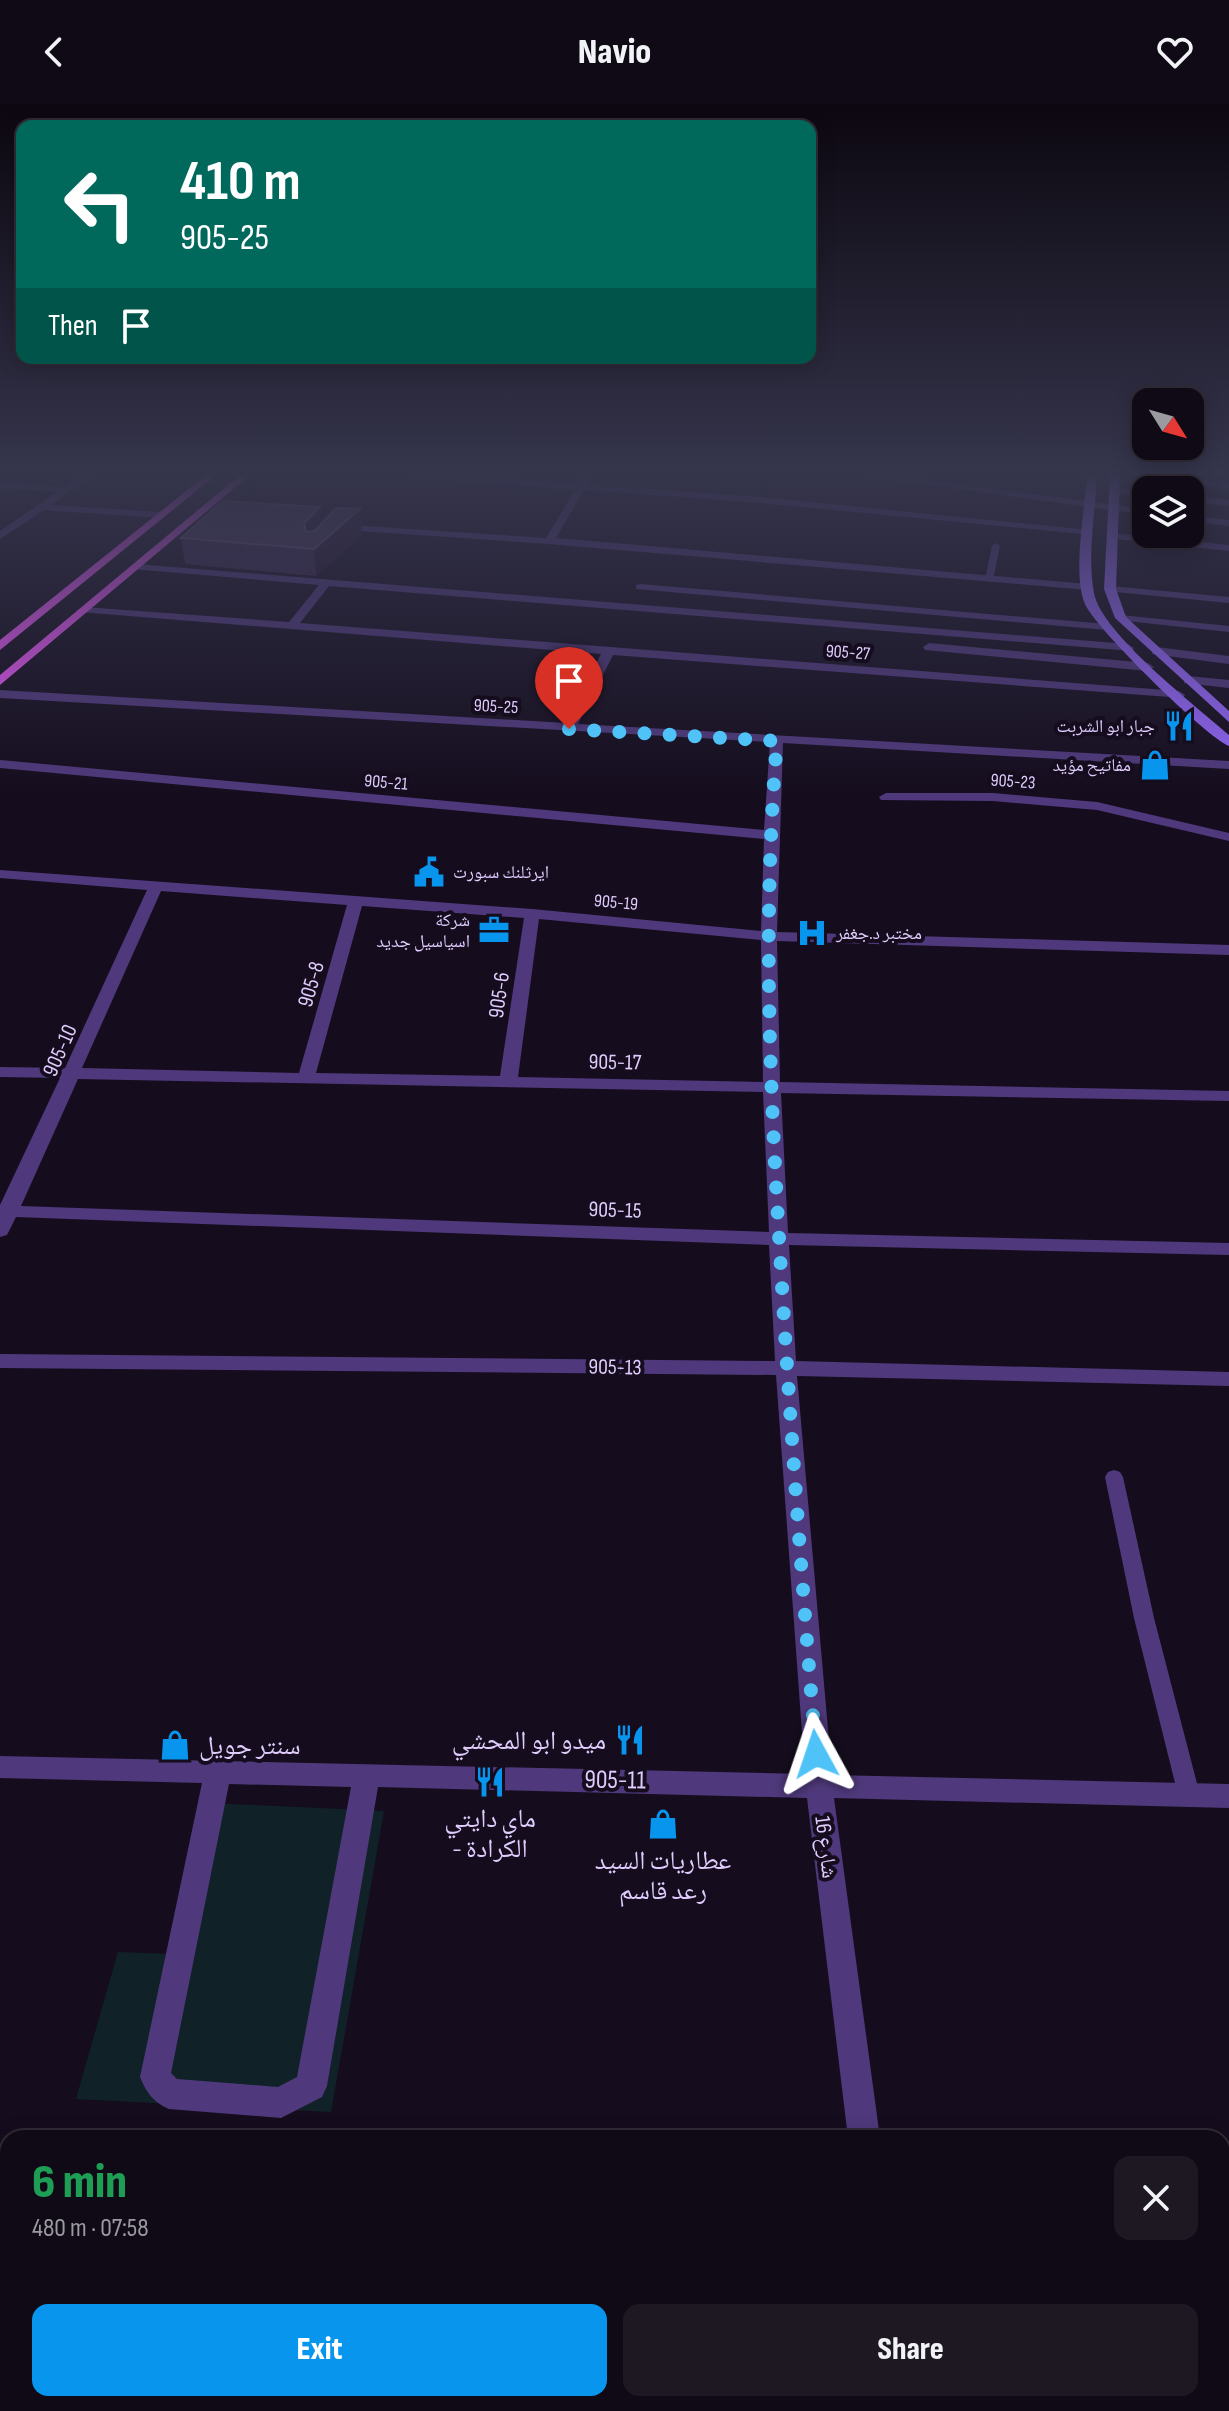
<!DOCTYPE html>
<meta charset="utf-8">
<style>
body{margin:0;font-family:"Sofia Sans Condensed","Noto Naskh Arabic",sans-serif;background:#1e1823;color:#f1f3f6;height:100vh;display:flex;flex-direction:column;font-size:30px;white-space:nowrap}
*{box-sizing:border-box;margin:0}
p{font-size:26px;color:#9c9aa1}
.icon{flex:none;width:44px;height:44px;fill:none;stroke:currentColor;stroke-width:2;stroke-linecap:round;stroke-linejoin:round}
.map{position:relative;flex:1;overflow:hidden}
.details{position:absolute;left:0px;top:2026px;width:1230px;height:282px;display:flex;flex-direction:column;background:#100a16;border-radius:24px 24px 0 0;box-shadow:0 4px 20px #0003,0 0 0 2px #302b35}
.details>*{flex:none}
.hud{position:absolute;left:16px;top:16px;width:800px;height:244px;border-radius:16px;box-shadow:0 4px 20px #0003,0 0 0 2px #302b35;background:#00695c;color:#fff;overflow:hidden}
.needle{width:52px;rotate:127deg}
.controls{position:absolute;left:1132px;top:284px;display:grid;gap:16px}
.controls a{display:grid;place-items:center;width:72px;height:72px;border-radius:16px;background:#100a16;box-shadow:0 4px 20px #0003,0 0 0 2px #302b35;font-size:40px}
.pin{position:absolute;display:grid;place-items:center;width:68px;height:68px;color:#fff;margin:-82px -34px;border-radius:50% 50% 50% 0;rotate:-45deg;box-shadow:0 0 8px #0007}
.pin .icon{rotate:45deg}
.me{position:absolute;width:88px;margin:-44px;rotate:355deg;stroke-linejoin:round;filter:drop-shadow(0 0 6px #0008)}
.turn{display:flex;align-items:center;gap:28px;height:168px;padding:0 32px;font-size:36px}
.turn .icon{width:104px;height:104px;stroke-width:2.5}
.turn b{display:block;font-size:56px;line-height:68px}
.then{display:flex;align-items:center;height:76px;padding:0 32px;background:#0003;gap:16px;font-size:30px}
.round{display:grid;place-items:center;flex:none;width:84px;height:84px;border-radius:16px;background:#1e1823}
.headline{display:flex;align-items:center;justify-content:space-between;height:136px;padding:0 32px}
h1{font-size:48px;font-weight:800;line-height:60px;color:#1e9e55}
.primary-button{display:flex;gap:16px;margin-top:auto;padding:16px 32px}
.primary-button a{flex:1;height:92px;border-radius:16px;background:#0895ed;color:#fff;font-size:32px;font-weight:800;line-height:92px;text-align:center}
.primary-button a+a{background:#1e1823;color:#f1f3f6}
header{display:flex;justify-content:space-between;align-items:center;height:104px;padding:0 32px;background:#100a16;font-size:36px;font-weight:800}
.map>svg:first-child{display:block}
</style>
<header><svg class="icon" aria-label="back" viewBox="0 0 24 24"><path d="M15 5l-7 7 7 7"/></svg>Navio<svg class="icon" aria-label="heart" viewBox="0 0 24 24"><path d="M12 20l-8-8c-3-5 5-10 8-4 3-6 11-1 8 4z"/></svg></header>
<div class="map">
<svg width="1229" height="2307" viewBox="0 0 1229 2307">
<rect width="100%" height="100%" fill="#150d1e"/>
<path fill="#102228" d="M207,1699L384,1707L331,2008L76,1995L118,1848L166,1850Z"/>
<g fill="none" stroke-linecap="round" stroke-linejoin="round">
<g fill="#4f397c" fill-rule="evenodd">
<path d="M996,439L1000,442L993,475L989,478L985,475L992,442Z"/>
<path d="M1114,1366L1120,1368L1123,1373L1154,1514L1200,1691L1197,1698L1189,1700L1181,1698L1178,1691L1134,1514L1105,1373L1108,1368Z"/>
</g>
<g fill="#4f397c" fill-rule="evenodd">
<path d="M81,371H92L52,401L161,408L166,411L161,414L44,406L0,435V427L57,388L0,384V378L64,383Z"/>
<path d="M400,371H452L578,380L586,372L591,375L587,381L750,392L1090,426L1094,431L750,398L584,386L556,434L1088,480L1094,483L1088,486L549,440L330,425L334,420L546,434L575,386Z"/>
<path d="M860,371H889L1146,405V411Z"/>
<path d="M1121,371H1156L1229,379V385Z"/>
<path d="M1114,384L1146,387V393L1111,389Z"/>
<path d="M1190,392L1229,396V402L1190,398Z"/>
<path d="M1190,411L1229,416V422L1190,417Z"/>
<path d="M1111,429L1229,441V447L1107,434Z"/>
<path d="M136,460L1128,540L1134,544L1132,547L329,482L300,519L1179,587L1185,591L1183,594L613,551L578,620L1229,657V665L783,639L777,828L1229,841V851L777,837L780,978L1229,987V997L781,989L788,1129L1229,1139V1151L789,1141L796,1257L1229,1268V1282L797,1272L832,1671L1229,1680V1704L834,1694L880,2034H848L807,1694L378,1683L327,1982L322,1993L281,2014L169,2005C154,1999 146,1988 140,1973L202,1679L0,1674V1652L805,1670L776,1271L0,1264V1250L775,1257L769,1141L16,1113L7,1131L0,1133V1101L60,974L0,973V963L65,964L147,786L0,774V766L532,805L761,827L764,735L0,664V656L764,726L770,638L0,594V586L566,619L601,550L80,508L78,506L84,503L289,518L319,481L132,465L131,463ZM161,787L347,801L299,969L82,964ZM362,802L524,814L500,972L316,969ZM539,815L761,836L763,978L518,973ZM78,975L763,988L769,1128L21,1102ZM229,1680L351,1683L297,1973L278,1983L177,1975L171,1969Z"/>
<path d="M640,480L1107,520L1113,523L1107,526L636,485V481Z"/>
<path d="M1110,482L1229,493V499L1106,487V483Z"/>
<path d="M1121,511L1229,522V528L1117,516V512Z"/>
<path d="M929,539L1148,559L1154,563L1148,567L925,546L923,543Z"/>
<path d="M1156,543L1229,552V560L1152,550V544Z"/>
<path d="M1188,572L1229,576V584L1184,579V573Z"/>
<path d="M886,689H993L1097,698L1229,729V737L1097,706L993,697L881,696L879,693Z"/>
<path d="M880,2300H916L917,2307H881Z"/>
</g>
<g fill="#9466fa" fill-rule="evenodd">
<path d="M1087,371H1097C1095,410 1087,451 1094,489C1101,529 1196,602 1229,631V642C1207,634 1095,524 1085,500C1072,468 1085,407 1087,371Z"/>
<path d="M1110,371H1120L1116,485L1126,513L1229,607V618L1115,514L1104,485Z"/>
</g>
<g fill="#eb57f9" fill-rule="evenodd">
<path d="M206,371H216L0,546V536Z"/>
<path d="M240,371H250L0,581V571Z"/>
</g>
</g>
<path fill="#39264b" d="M321,420L362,431L316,472L185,460L181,434Z"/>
<g fill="#231531">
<path d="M320,403L322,428L307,445L304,419Z"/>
<path d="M360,405L362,431L316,472L314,445Z"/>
</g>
<path fill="#4a385e" stroke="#624f77" stroke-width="2" d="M223,397L320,403L304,419L306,428L315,427L336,404L360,405L314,445L181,434Z"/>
<linearGradient id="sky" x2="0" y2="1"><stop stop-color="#0c0710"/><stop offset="0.53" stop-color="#35354c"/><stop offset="1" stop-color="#35354c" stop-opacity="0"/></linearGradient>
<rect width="1229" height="694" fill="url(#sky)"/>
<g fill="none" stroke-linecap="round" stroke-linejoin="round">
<path stroke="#4fc3f7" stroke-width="14" stroke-dasharray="0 25.2" d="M569,625L777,637C763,803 769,967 779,1132C789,1305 802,1477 816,1650"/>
</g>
<defs>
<g id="restaurant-bare" transform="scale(2.4)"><path d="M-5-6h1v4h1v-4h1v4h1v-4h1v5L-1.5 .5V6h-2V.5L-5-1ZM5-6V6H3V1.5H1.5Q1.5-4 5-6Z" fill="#0895ed" stroke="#150d1e" stroke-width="2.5" paint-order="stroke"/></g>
<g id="shop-bare" transform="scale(2.4)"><path d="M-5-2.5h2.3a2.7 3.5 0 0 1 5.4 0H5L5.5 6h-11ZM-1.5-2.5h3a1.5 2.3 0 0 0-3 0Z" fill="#0895ed" stroke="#150d1e" stroke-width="2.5" paint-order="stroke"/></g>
<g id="civic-bare" transform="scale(2.4)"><path d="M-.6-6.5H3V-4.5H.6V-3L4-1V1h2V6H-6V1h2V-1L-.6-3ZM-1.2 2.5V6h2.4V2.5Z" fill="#0895ed" stroke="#150d1e" stroke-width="2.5" paint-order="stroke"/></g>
<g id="office-bare" transform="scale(2.4)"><path d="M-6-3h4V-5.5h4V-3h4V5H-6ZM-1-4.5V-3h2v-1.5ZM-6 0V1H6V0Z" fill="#0895ed" stroke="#150d1e" stroke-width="2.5" paint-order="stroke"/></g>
<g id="hospital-bare" transform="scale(2.4)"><path d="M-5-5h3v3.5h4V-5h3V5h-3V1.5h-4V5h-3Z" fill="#0895ed" stroke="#150d1e" stroke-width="2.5" paint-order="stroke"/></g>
</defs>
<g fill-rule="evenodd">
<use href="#restaurant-bare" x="1179" y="622"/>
<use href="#shop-bare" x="1155" y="661"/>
<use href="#civic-bare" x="429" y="768"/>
<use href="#office-bare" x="494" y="826"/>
<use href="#hospital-bare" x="812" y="829"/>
<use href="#restaurant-bare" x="630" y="1636"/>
<use href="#shop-bare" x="175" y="1641"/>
<use href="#restaurant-bare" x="490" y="1678"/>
<use href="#shop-bare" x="663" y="1720"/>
</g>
<g text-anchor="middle" stroke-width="8" stroke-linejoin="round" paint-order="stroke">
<g font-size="18" fill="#dfccfd" stroke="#150d1e">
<text transform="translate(848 548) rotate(4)" y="6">905-27</text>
<text transform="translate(496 602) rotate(3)" y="6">905-25</text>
<text transform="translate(1013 677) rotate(4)" y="6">905-23</text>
<text transform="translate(386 678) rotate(5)" y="6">905-21</text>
<text transform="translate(616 798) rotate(5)" y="6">905-19</text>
</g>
<g font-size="18" fill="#dfccfd" stroke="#150d1e" text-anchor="end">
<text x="1155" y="628">جبار ابو الشربت</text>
<text x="1131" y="667">مفاتيح مؤيد</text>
<text x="453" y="774" text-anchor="start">ايرثلنك سبورت</text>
<text x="470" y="822">شركة<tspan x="470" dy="21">اسياسيل جديد</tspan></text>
<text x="836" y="835" text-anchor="start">مختبر د.جغفر</text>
</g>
<g font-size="22" fill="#dfccfd" stroke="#150d1e">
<text transform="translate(310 880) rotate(-74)" y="8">905-8</text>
<text transform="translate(498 891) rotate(-82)" y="8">905-6</text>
<text transform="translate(59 946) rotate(-66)" y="8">905-10</text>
<text transform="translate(615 957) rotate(1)" y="8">905-17</text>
<text transform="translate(615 1105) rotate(2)" y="8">905-15</text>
<text transform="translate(615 1262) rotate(1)" y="8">905-13</text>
<text transform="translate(827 1743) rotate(83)" y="8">شارع 16</text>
</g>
<g font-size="26" fill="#dfccfd" stroke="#150d1e">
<text x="606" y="1645" text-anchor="end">ميدو ابو المحشي</text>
<text x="199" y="1650" text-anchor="start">سنتر جويل</text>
<text x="490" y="1723">ماي دايتي<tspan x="490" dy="30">- الكرادة</tspan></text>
<text x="663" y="1765">عطاريات السيد<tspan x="663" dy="30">رعد قاسم</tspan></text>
</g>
<g font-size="26" fill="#dfccfd" stroke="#150d1e">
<text transform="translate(615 1675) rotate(1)" y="9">905-11</text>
</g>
</g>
</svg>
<div class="controls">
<a><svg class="needle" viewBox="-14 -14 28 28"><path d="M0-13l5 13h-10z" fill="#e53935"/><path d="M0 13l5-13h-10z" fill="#9c9aa1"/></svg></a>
<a><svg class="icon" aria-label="layers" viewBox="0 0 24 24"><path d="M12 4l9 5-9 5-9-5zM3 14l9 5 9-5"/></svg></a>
</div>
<div class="pin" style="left:569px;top:625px;background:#d93025"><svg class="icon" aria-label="arrive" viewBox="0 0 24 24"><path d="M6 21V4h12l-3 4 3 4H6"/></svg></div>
<svg class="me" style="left:816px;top:1650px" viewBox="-20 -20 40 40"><path d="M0-17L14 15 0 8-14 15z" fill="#4fc3f7" stroke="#fff" stroke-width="4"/></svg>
<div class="hud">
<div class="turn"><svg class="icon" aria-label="left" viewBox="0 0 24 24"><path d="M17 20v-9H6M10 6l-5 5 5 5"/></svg><div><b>410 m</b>905-25</div></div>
<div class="then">Then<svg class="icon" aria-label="arrive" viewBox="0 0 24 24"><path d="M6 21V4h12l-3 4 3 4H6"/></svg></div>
</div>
<section class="details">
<div class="headline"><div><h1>6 min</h1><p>480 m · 07:58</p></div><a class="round"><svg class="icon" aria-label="close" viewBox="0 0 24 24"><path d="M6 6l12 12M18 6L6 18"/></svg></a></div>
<div class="primary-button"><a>Exit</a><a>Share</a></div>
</section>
</div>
